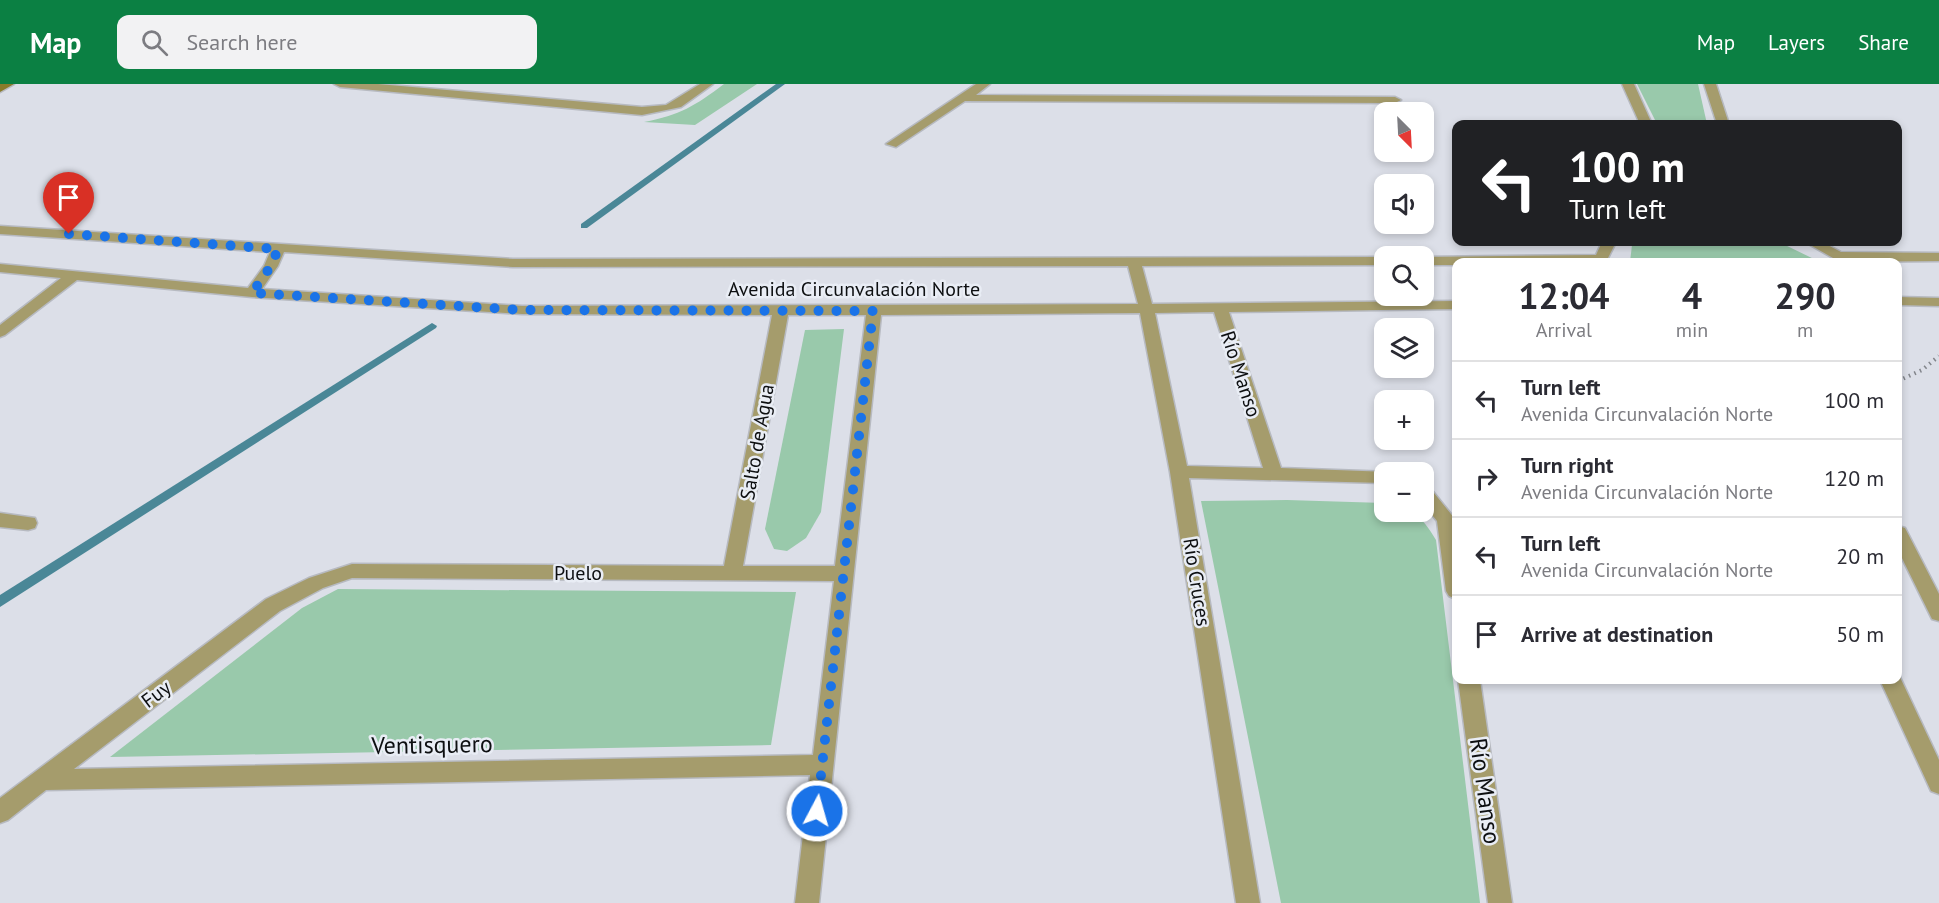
<!DOCTYPE html>
<meta charset="utf-8">
<style>
body{margin:0;font-family:"PT Sans",sans-serif;background:#f2f2f3;color:#2b2b33;height:100vh;display:flex;flex-direction:column;font-size:22px;white-space:nowrap}
*{box-sizing:border-box;margin:0}
p{font-size:20px;color:#7c7c81}
.icon{flex:none;width:33px;height:33px;fill:none;stroke:currentColor;stroke-width:2;stroke-linecap:round;stroke-linejoin:round}
.map{position:relative;flex:1;overflow:hidden}
.details{position:absolute;left:1452px;top:174px;width:450px;height:426px;display:flex;flex-direction:column;background:#fff;border-radius:12px;box-shadow:0 3px 9px #0003}
.details>*{flex:none}
.top-card{position:absolute;left:1452px;top:36px;width:450px;height:126px;border-radius:12px;box-shadow:0 3px 9px #0003;background:#202124;color:#fff;overflow:hidden}
.needle{width:39px;rotate:156deg}
.buttons{position:absolute;left:1374px;top:18px;display:grid;gap:12px}
.buttons a{display:grid;place-items:center;width:60px;height:60px;border-radius:12px;background:#fff;box-shadow:0 3px 9px #0003;font-size:30px}
.pin{position:absolute;display:grid;place-items:center;width:51px;height:51px;color:#fff;margin:-62px -26px;border-radius:50% 50% 50% 0;rotate:-45deg;box-shadow:0 0 6px #0007}
.pin .icon{rotate:45deg}
.me{position:absolute;width:66px;margin:-33px;rotate:6deg;stroke-linejoin:round;filter:drop-shadow(0 0 4px #0008)}
.turn{display:flex;align-items:center;gap:21px;height:126px;padding:0 18px;font-size:27px}
.turn .icon{width:78px;height:78px;stroke-width:2.5}
.turn b{display:block;font-size:42px;line-height:51px}
.eta{display:flex;justify-content:space-evenly;align-items:center;height:102px;text-align:center}
.eta b{font-size:36px;font-weight:800;line-height:42px}
ul{padding:0;list-style:none}
li{display:flex;align-items:center;gap:18px;height:78px;padding:0 18px;border-top:2px solid #e1e1e2}
li div{flex:1}
li b{display:block;font-size:22px}
li em{font-style:normal}
header{display:flex;align-items:center;gap:36px;box-sizing:border-box;height:84px;padding:0 30px;background:#0b8043;color:#fff}
header strong{font-size:28px}
nav{display:flex;gap:33px;margin-inline-start:auto;font-size:21px}
.search{width:420px;height:54px;background:#f2f2f3;display:flex;align-items:center;gap:15px;box-sizing:border-box;padding:0 21px;border-radius:12px;color:#7c7c81;font-size:22px}
.map>svg:first-child{display:block}
</style>
<header>
<strong>Map</strong>
<div class="search"><svg class="icon" aria-label="search" viewBox="0 0 24 24"><circle cx="10" cy="10" r="6"/><path d="M15 15l6 6"/></svg>Search here</div>
<nav><a>Map</a><a>Layers</a><a>Share</a></nav>
</header>
<div class="map">
<svg width="1939" height="819" viewBox="0 0 1939 819">
<rect width="100%" height="100%" fill="#dcdfe8"/>
<g fill="#99c9ab">
<path d="M724,0H757L695,41L644,38C680,31 695,22 724,0Z"/>
<path d="M1637,0H1698L1707,40H1657Z"/>
<path d="M1635,158H1779L1820,178H1630L1632,161Z"/>
<path d="M844,245L821,428L806,454L787,467L774,465L765,445L805,246Z"/>
<path d="M1287,416L1384,419V428C1415,428 1420,429 1436,456L1480,819H1281L1201,417Z"/>
<path d="M338,505L796,508L771,661L110,673L302,524Z"/>
</g>
<g fill="none" stroke-linecap="round" stroke-linejoin="round">
<g fill="#4a8797" fill-rule="evenodd">
<path d="M776,0H785L587,144H581V140Z"/>
<path d="M432,239L437,242L436,244L0,523V511Z"/>
</g>
<g stroke="#b7bac1" stroke-width="3">
<g id="street">
<path d="M334,0H378L642,23L666,21L700,0H713L681,23L642,31L340,3Z"/>
<path d="M976,0H990L976,11L1395,13L1401,16L1395,19L965,17L896,63L886,60Z"/>
<path d="M1622,0H1634L1652,40H1640Z"/>
<path d="M1704,0H1716L1729,40H1717Z"/>
<path d="M0,142L513,175L1384,173V181L1142,182L1152,220L1456,217V225L1229,228L1281,384L1390,388H1384V399L1189,394L1260,819H1236L1170,388L1140,229L881,231L819,819H795L810,691L46,706L8,736L0,739V714L266,515L309,494L352,480L724,482L772,231L522,230L252,213L77,196L5,251L0,253V241L61,194L0,188V180L248,204L264,182L270,168L0,150ZM284,168L513,183L1128,182L1138,220L522,222L262,205L278,182ZM1214,228L1263,384L1187,382L1155,229ZM788,231H866L835,482H743ZM352,494L834,497L813,671L74,685L280,527L323,504Z"/>
<path d="M1602,158H1616L1608,174L1611,178H1456V181H1424V173L1596,171Z"/>
<path d="M1805,158H1822L1841,168L1939,169V177L1840,178Z"/>
<path d="M1898,213L1939,214V222L1898,221Z"/>
<path d="M1424,403L1430,404L1455,435L1456,515L1449,512L1446,507L1437,437L1424,421Z"/>
<path d="M0,429L35,434L37,439L35,444L28,446L0,443Z"/>
<path d="M1898,442L1905,444L1939,510V537L1932,535L1898,466Z"/>
<path d="M1898,589L1939,676V710L1931,707L1880,596H1898Z"/>
<path d="M1458,596H1480L1512,819H1488Z"/>
</g>
</g>
<g stroke="#b7bac1" stroke-width="3">
<path id="secondary" d="M0,0H14L0,8Z"/>
</g>
<path stroke="#82858b" stroke-width="4" stroke-dasharray="1.5 4.5" stroke-linecap="butt" d="M1898,297L1922,286L1939,272"/>
<use href="#street" fill="#a59c6c" fill-rule="evenodd"/>
<use href="#secondary" fill="#897b2a" fill-rule="evenodd"/>
</g>
<g fill="none" stroke-linecap="round" stroke-linejoin="round">
<path stroke="#1a73e8" stroke-width="10" stroke-dasharray="0 18" d="M69,150L278,165L271,182L252,209L522,226L873,227L817,727"/>
</g>
<g text-anchor="middle" stroke-width="5" stroke-linejoin="round" paint-order="stroke">
<g font-size="20" fill="#0d0f11" stroke="#e9edf5">
<text x="854" y="212">Avenida Circunvalación Norte</text>
<text transform="translate(1241 290) rotate(72)" y="7">Río Manso</text>
<text transform="translate(757 358) rotate(-80)" y="7">Salto de Agua</text>
<text x="578" y="496">Puelo</text>
<text transform="translate(1197 498) rotate(81)" y="7">Río Cruces</text>
<text transform="translate(156 610) rotate(-37)" y="7">Fuy</text>
</g>
<g font-size="24" fill="#0d0f11" stroke="#e9edf5">
<text transform="translate(432 661) rotate(-1)" y="8">Ventisquero</text>
<text transform="translate(1485 707) rotate(82)" y="8">Río Manso</text>
</g>
</g>
</svg>
<div class="buttons">
<a><svg class="needle" viewBox="-14 -14 28 28"><path d="M0-13l5 13h-10z" fill="#e53935"/><path d="M0 13l5-13h-10z" fill="#7c7c81"/></svg></a>
<a><svg class="icon" aria-label="sound" viewBox="0 0 24 24"><path d="M4 9h4l5-4v14l-5-4H4zM17 9q2 3 0 6"/></svg></a>
<a><svg class="icon" aria-label="search" viewBox="0 0 24 24"><circle cx="10" cy="10" r="6"/><path d="M15 15l6 6"/></svg></a>
<a><svg class="icon" aria-label="layers" viewBox="0 0 24 24"><path d="M12 4l9 5-9 5-9-5zM3 14l9 5 9-5"/></svg></a>
<a>+</a>
<a>−</a>
</div>
<div class="pin" style="left:69px;top:150px;background:#d93025"><svg class="icon" aria-label="arrive" viewBox="0 0 24 24"><path d="M6 21V4h12l-3 4 3 4H6"/></svg></div>
<svg class="me" style="left:817px;top:727px" viewBox="-20 -20 40 40"><circle r="17" fill="#1a73e8" stroke="#fff" stroke-width="3"/><path d="M0-11L8 9 0 5-8 9z" fill="#fff"/></svg>
<div class="top-card">
<div class="turn"><svg class="icon" aria-label="left" viewBox="0 0 24 24"><path d="M17 20v-9H6M10 6l-5 5 5 5"/></svg><div><b>100 m</b>Turn left</div></div>
</div>
<section class="details">
<div class="eta">
<div><b>12:04</b><p>Arrival</p></div>
<div><b>4</b><p>min</p></div>
<div><b>290</b><p>m</p></div>
</div>
<ul>
<li><svg class="icon" aria-label="left" viewBox="0 0 24 24"><path d="M17 20v-9H6M10 6l-5 5 5 5"/></svg><div><b>Turn left</b><p>Avenida Circunvalación Norte</p></div><em>100 m</em></li>
<li><svg class="icon" aria-label="right" viewBox="0 0 24 24"><path d="M7 20v-9h11M14 6l5 5-5 5"/></svg><div><b>Turn right</b><p>Avenida Circunvalación Norte</p></div><em>120 m</em></li>
<li><svg class="icon" aria-label="left" viewBox="0 0 24 24"><path d="M17 20v-9H6M10 6l-5 5 5 5"/></svg><div><b>Turn left</b><p>Avenida Circunvalación Norte</p></div><em>20 m</em></li>
<li><svg class="icon" aria-label="arrive" viewBox="0 0 24 24"><path d="M6 21V4h12l-3 4 3 4H6"/></svg><div><b>Arrive at destination</b></div><em>50 m</em></li>
</ul>
</section>
</div>
